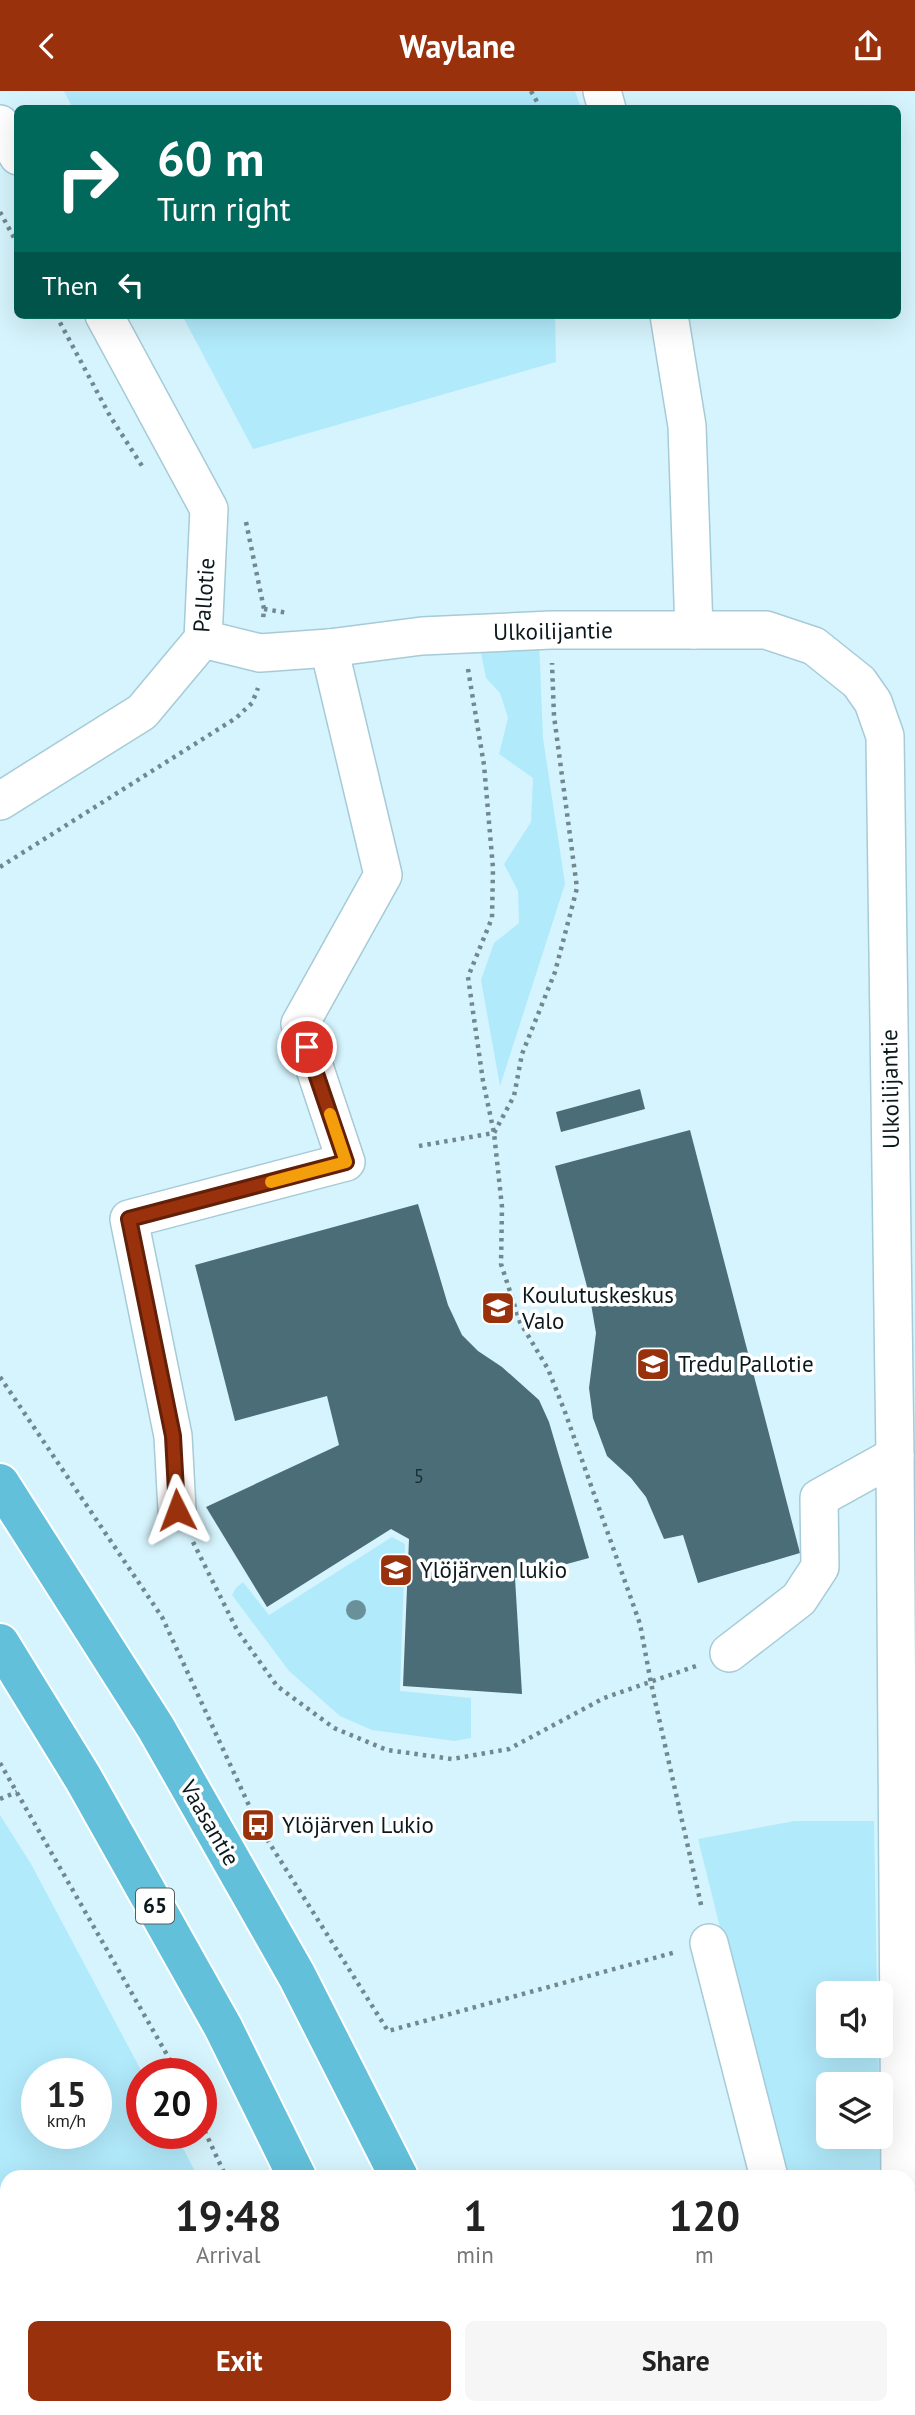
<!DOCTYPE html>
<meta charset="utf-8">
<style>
body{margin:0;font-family:"PT Sans",sans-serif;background:#f6f6f6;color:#222;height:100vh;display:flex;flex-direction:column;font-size:26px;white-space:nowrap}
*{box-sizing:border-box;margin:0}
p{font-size:23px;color:#767676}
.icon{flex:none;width:38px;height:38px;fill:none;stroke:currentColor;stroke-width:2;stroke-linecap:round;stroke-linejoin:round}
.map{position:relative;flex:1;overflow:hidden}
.side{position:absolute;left:0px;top:2079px;width:915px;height:245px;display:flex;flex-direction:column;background:#fff;border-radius:21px 21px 0 0;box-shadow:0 7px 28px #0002}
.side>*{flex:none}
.hud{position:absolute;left:14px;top:14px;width:887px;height:214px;border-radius:10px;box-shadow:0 7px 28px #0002;background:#00695c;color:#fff;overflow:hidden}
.controls{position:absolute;left:816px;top:1890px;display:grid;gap:14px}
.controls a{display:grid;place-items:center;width:77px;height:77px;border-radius:10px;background:#fff;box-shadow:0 7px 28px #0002;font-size:35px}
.speed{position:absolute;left:21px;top:1967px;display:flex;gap:14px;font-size:35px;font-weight:700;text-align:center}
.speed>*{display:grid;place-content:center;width:91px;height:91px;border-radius:50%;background:#fff;box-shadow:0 7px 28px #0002;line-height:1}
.speed small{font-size:18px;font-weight:400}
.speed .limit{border:10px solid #d22;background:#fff;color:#111}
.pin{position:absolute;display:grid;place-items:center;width:60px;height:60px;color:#fff;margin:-30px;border:4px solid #fff;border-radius:50%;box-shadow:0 2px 7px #0007}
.me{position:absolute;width:77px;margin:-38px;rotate:357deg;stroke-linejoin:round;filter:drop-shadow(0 0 5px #0008)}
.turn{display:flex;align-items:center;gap:24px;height:147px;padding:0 28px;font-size:32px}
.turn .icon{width:91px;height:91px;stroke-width:2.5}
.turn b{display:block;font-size:49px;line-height:60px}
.then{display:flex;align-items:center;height:66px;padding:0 28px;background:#0003;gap:14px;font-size:26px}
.eta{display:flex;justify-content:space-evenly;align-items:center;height:119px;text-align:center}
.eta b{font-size:42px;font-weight:700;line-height:49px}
.action{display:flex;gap:14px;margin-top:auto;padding:14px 28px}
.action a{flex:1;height:80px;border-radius:10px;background:#98310c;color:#fff;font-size:28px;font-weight:700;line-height:80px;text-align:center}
.action a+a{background:#f6f6f6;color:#222}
header{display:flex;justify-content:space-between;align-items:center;height:91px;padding:0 28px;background:#98310c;color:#fff;font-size:32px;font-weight:700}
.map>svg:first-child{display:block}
</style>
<header><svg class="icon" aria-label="back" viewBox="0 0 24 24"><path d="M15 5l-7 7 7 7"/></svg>Waylane<svg class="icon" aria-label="share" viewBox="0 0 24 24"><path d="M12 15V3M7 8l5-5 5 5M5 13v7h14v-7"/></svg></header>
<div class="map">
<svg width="915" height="2324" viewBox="0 0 915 2324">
<rect width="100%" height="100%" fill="#d6f4fd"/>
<g fill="#b1eafb" fill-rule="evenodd">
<path d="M64,0H575L581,17L73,18Z"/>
<path d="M182,224H555L556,271L253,358Z"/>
<path d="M539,549L543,647L565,793L500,995L481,889L494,852L519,832L518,800L504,773L531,731L533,687L499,663L508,627L500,602L486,587L479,551Z"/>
<path d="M392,1446L405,1453L400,1600L471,1607V1647L455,1650L372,1639L340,1625L289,1580L232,1504L236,1497L243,1491L269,1524Z"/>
<path d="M0,1724L31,1773L143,1983L142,2042H175L198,2086H7V2317H299L302,2324H0ZM37,1983H96V2042H37Z"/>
<path d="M795,1730H874L877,1902H828V1955H878L879,1993H828V2046H880L881,2086H782L698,1748Z"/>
</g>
<g fill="#4b6d77">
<path d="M640,998L645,1018L561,1041L556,1021Z"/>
<path d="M690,1039L800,1462L698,1492L683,1444L664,1448L646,1406L631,1387L607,1365L593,1327L589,1297L596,1242L590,1207L555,1075Z"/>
<path d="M418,1113L448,1214L462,1244L478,1260L502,1276L539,1309L549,1331L589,1467L515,1487L522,1603L403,1595L409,1448L391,1438L267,1516L206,1416L339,1354L327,1305L235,1330L195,1174Z"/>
</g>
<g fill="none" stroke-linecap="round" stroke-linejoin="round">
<g stroke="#a6cbd6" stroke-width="40">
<g id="minor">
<path d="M602,0L607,18"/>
<path d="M0,33L18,65"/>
<path d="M669,224L687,335L694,539"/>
<path d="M203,548L260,562L329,557L422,545L551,539H766L814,555L859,591L873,611L885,645L895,1365L900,2086"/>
<path d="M0,710L142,621L203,548L209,418L104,224"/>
<path d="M177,1419L173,1345L129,1128L346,1071L300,933L383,784L329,557"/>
<path d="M729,1562L799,1508L820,1476L819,1407L895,1365"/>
<path d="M709,1852L769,2086"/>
<path d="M865,2317L873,2324"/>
</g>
</g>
<g stroke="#fff" stroke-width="42">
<g id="highway">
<path d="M0,1392L156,1637L297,1885L399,2086"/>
<path d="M0,1552L83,1687L223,1936L297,2086"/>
<path d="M405,2317L408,2324"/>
<path d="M509,2317L512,2324"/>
</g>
</g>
<g stroke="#71888e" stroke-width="4.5" stroke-dasharray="3.5 5" stroke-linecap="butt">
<path d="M531,0L541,18"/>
<path d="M0,121L18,154"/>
<path d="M56,224L110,325L144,378"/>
<path d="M246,431L264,518L263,529"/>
<path d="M264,518L288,522"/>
<path d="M468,578L484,674L493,777L492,827L468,886L483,990L494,1042L502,1116L501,1173L520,1231L548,1278L565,1321L640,1533L651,1592L702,1818"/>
<path d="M0,776L236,627L252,612L258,597"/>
<path d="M419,1055L494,1042L514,1005L522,963L555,881L577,797L554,625L552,572"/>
<path d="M0,1286L162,1526L258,1734L388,1940L676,1861"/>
<path d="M193,1451L237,1539L277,1595L334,1637L387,1659L452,1668L509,1658L604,1607L696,1575"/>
<path d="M0,1672L178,1983"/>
<path d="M0,1708L17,1701"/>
<path d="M201,2032L226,2086"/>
<path d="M328,2317L330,2324"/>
</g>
<use href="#minor" stroke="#fff" stroke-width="37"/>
<use href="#highway" stroke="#62c0da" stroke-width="38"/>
</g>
<circle fill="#6a909a" cx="356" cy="1519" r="10"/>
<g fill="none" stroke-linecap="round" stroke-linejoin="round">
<g stroke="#632008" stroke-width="18">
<path id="route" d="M177,1419L173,1345L129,1128L346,1071L307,956"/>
</g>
<use href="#route" stroke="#98310c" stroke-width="12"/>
<path stroke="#f59e0b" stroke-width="12" d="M271,1091L346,1071L330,1023"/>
</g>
<defs>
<g id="school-square" transform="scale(1.75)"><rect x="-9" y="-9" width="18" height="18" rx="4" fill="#98310c" stroke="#fff"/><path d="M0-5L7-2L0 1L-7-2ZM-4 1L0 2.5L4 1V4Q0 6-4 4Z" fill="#fff"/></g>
<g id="bus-square" transform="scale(1.75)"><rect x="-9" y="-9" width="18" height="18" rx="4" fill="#98310c" stroke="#fff"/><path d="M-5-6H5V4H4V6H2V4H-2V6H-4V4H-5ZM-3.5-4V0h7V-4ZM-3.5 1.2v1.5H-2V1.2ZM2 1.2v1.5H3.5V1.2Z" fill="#fff"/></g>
</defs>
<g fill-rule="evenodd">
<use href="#school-square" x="498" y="1217"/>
<use href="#school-square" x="653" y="1273"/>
<use href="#school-square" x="396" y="1479"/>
<use href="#bus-square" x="258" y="1734"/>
</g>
<g text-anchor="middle" stroke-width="7" stroke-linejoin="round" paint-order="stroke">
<g font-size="19" fill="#1b2e34">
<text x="419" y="1392">5</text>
</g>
<rect fill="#fff" stroke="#545e61" stroke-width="2" x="136" y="1797.5" width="38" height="35" rx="5"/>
<g font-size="21" font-weight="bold" fill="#0b191d">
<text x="155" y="1822">65</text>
</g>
<g font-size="23" fill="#0b191d" stroke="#fff">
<text transform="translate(204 504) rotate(-86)" y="8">Pallotie</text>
<text transform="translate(553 540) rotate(-1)" y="8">Ulkoilijantie</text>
<text transform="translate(890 998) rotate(-91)" y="8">Ulkoilijantie</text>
<text transform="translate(210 1732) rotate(60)" y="8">Vaasantie</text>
</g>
<g font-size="23" fill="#0b191d" stroke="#fff" text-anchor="start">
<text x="522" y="1212">Koulutuskeskus<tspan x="522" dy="26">Valo</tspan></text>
<text x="678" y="1281">Tredu Pallotie</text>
<text x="420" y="1487">Ylöjärven lukio</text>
<text x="282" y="1742">Ylöjärven Lukio</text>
</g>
</g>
</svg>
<div class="controls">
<a><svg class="icon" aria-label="sound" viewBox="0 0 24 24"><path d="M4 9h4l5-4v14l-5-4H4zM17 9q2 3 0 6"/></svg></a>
<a><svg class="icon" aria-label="layers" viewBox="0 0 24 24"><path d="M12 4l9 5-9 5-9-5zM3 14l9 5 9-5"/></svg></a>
</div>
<div class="speed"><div>15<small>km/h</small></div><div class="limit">20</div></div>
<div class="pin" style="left:307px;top:956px;background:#d93025"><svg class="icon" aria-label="arrive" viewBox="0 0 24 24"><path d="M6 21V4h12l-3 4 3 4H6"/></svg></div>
<svg class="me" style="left:177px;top:1419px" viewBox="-20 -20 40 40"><path d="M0-17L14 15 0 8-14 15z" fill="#98310c" stroke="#fff" stroke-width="4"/></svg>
<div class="hud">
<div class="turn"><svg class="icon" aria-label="right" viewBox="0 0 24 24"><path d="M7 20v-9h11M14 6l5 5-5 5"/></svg><div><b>60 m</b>Turn right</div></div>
<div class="then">Then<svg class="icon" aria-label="left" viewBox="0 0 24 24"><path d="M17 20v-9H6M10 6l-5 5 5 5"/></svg></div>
</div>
<section class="side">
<div class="eta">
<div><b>19:48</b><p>Arrival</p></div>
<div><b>1</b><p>min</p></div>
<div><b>120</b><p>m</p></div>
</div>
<div class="action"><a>Exit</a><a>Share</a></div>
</section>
</div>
